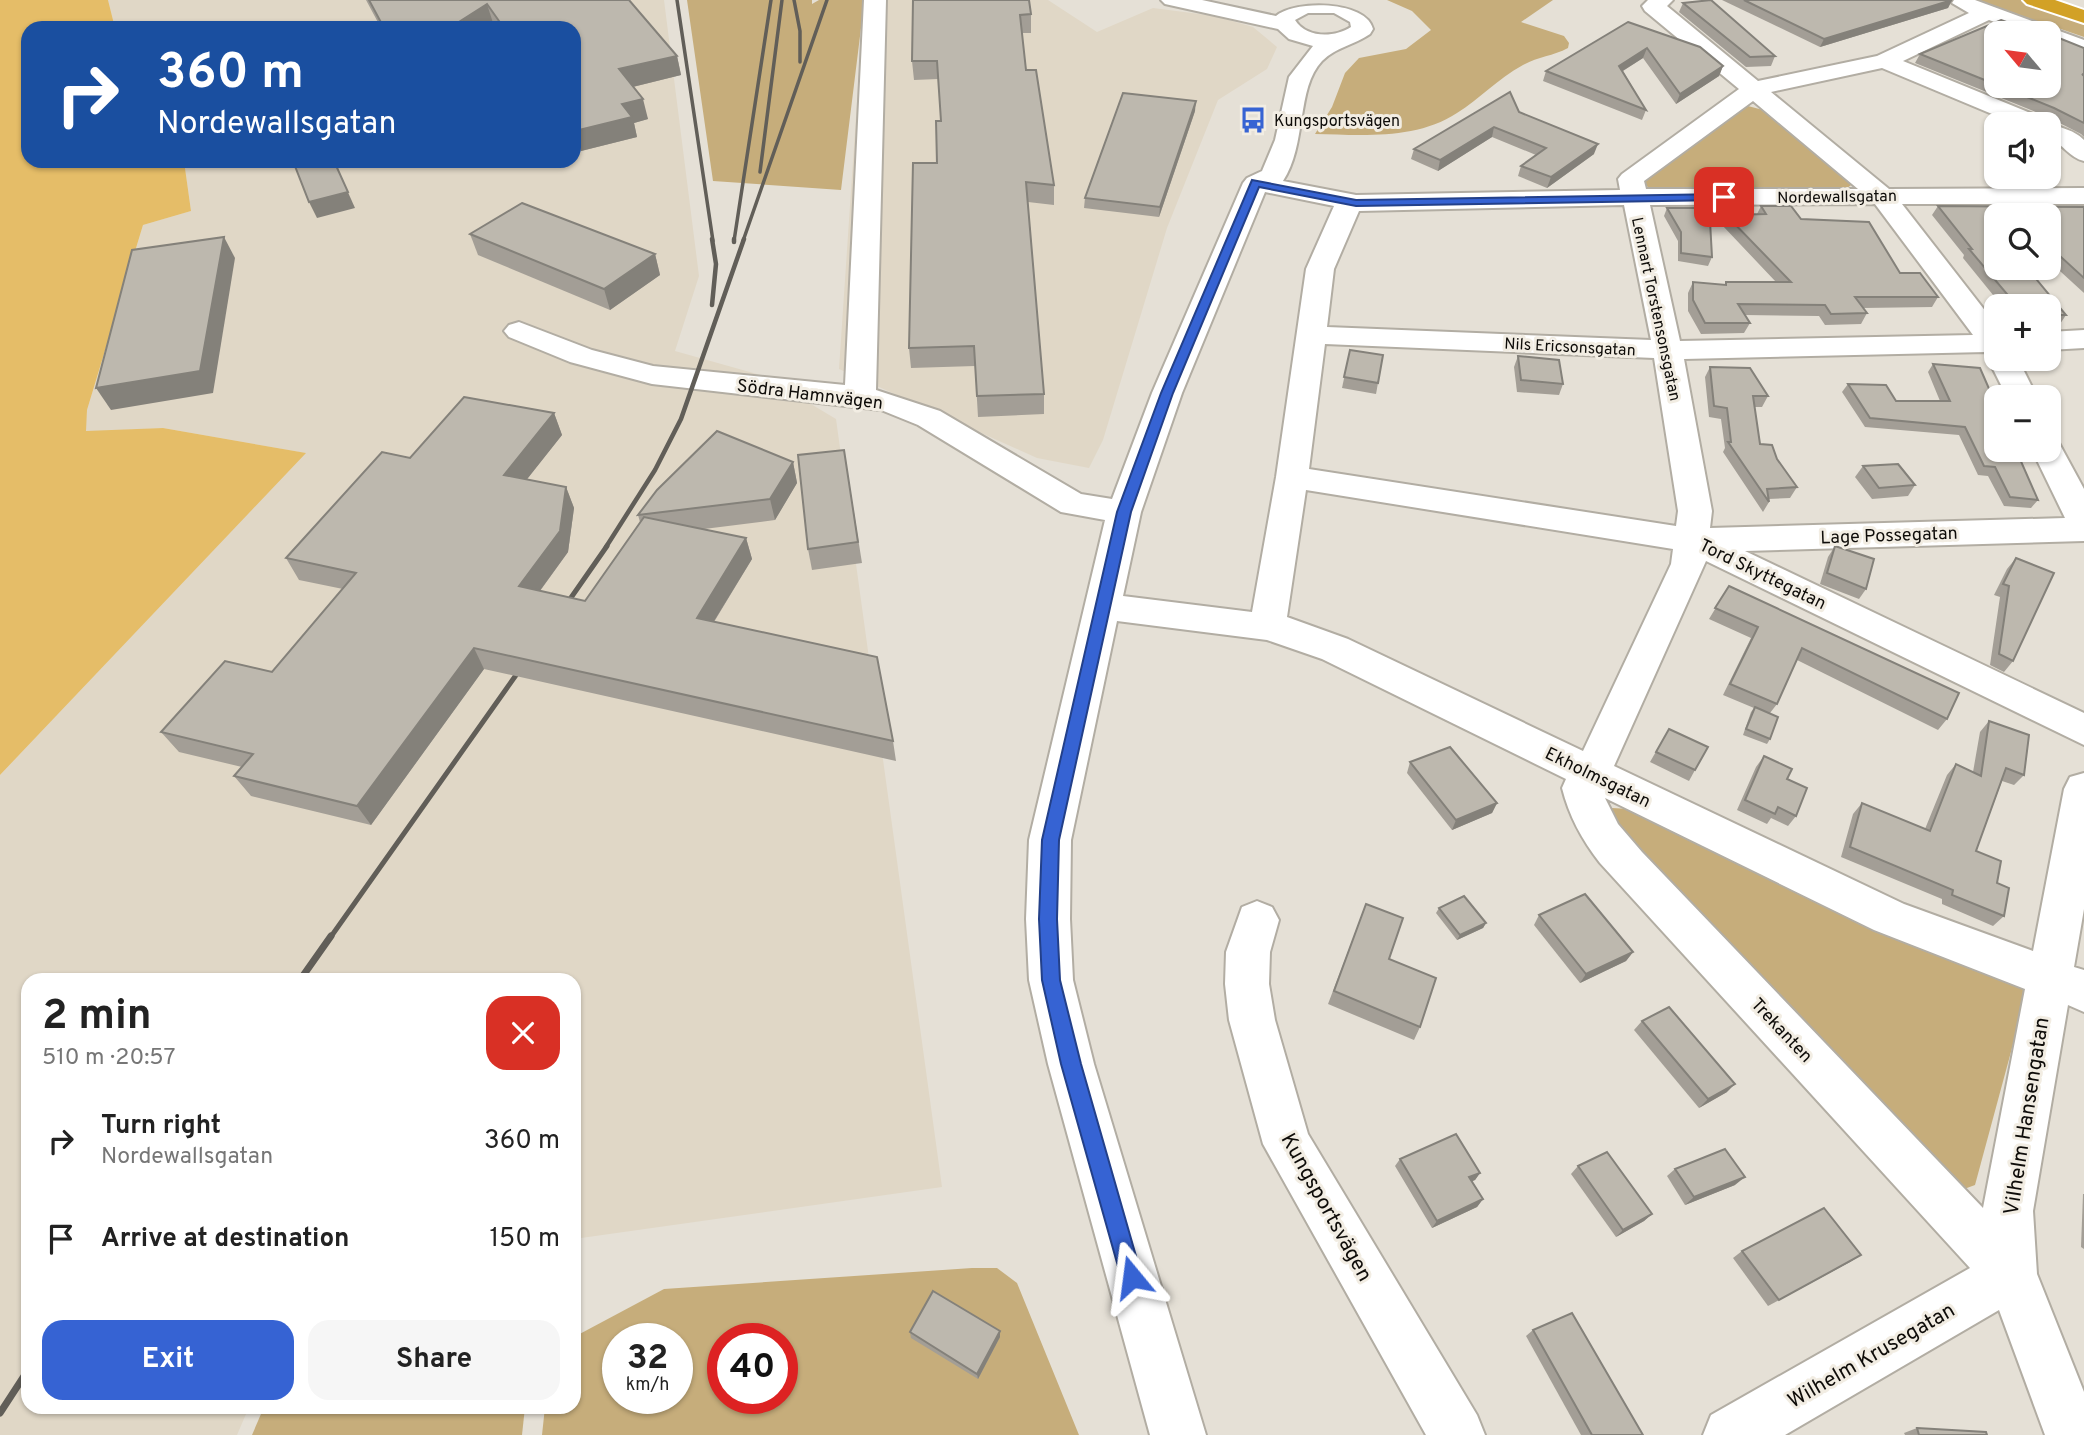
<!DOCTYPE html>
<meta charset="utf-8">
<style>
body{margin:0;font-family:Overpass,sans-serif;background:#f6f6f6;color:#222;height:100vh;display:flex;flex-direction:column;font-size:26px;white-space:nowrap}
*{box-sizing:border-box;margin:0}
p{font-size:23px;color:#767676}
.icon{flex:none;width:38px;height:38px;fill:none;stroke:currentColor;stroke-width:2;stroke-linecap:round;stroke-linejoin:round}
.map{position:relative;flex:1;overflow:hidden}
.panel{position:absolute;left:21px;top:973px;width:560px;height:441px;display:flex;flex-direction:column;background:#fff;border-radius:21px;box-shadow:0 2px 5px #0004}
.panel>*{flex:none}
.top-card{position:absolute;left:21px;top:21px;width:560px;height:147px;border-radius:21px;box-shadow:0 2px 5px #0004;background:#1a4fa0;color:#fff;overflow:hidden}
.needle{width:46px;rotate:299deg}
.tools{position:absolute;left:1984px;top:21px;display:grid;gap:14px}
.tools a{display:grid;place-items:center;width:77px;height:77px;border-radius:14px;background:#fff;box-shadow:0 2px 5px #0004;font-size:35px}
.speed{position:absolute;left:602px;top:1323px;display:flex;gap:14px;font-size:35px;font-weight:700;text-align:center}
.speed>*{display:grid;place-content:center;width:91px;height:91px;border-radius:50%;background:#fff;box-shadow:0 2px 5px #0004;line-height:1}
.speed small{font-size:18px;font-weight:400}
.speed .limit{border:10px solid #d22;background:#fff;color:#111}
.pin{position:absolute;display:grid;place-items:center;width:60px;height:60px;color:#fff;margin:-30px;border-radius:14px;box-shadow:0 4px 10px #0006}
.me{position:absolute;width:77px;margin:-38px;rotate:344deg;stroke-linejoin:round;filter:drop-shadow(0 0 5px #0008)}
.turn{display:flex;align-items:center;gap:24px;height:147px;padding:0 21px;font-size:32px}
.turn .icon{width:91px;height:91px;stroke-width:2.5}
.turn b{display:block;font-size:49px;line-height:60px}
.round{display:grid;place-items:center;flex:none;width:74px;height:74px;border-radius:21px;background:#f6f6f6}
.head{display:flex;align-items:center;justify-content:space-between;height:119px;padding:0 21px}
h1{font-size:42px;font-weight:700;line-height:52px}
.primary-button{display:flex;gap:14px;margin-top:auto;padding:14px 21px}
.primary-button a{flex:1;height:80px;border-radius:21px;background:#3663d3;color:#fff;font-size:28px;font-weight:700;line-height:80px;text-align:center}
.primary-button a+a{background:#f6f6f6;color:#222}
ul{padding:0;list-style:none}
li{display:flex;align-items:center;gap:21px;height:98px;padding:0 21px}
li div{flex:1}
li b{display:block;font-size:26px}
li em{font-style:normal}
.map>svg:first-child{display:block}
</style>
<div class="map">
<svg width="2084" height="1435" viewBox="0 0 2084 1435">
<rect width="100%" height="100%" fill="#e5e0d6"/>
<g fill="#e0d7c6">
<path d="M108,0H664L699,276L675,351L764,376L836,419L942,1187L574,1239V980H28V1407H249L237,1435H0V775L305,453L163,428L85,432L87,410L143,225L191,211L184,161H574V28H115Z"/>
<path d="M872,0H1048L1097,32L1153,8L1215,16L1253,27L1277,47L1267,69L1218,100L1167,228L1103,440L1089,468L1037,458L839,369L860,57L865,18Z"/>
</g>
<g fill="#c6ad7b" fill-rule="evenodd">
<path d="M687,0H812V4L819,0H872L861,28L841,190L713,181Z"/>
<path d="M1387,0H1553L1521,22L1564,36L1569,43L1568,48C1553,56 1537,57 1523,65C1497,79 1480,99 1457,113C1416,140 1362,135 1315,134L1332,107L1345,73L1359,58L1406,49L1431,30L1412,11Z"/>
<path d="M1969,0H2023L2084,22V37L2055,27L2048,30Z"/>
<path d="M1748,106L1763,110L1855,182L1846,189L1657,191L1646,186L1643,179L1743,107Z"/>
<path d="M1612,808L1630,809L2022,986L2025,1000L1975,1185L1956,1192L1609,819Z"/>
<path d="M972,1268H997L1017,1283L1079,1435H542L545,1407H574V1337L664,1289ZM618,1339H677V1398H618ZM723,1339H782V1398H723Z"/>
<path d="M264,1407H525L522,1435H252Z"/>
</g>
<path fill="#e5bd68" d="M0,0H108L115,28H28V161H151L152,164L184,161L191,211L143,225L87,410L86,431L163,428L306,453L0,775Z"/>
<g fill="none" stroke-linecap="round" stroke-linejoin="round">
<g stroke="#b2ada3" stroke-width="4">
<g id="minor">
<path d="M864,0H886L876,390L940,411L1081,494L1112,499L1152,393L1243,183L1247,178L1262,171L1275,140L1289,77L1313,46L1289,39L1278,29L1165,4L1161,0H1202L1276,16C1294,0 1366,0 1373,29L1370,34C1354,45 1336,47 1322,61C1296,88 1307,145 1283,181L1356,195L1620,190L1618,179L1622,174L1739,89L1645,11L1642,6L1648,0H1673L1667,6L1758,81L1877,56L1969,13L1952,3L1954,0H1975L2084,40V54L2049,42V33H2026L1989,20L1903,61L2045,119C2055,128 2073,128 2084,140V161C2070,158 2063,144 2049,138V124H2016L1882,68L1771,92L1889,189L2084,188V204H1902L1997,326V359H2018L2037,397H2007L1988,359L1992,354L1986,352L1684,359L1712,511L1710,528L2065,518L2032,450H2049V440L2059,443L2084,489V541L1745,551L2084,713V745L1706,561L1614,766L1904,904L2033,951L2064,789L2070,777L2084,773V909L2074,967L2084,970V1012L2068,1005L2033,1211L2037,1274L2084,1392V1435H2045L1999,1310L1785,1435H1703L1711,1415L1970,1268L1600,863C1582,840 1569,816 1562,788L1566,779L1322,659L1267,640L1117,621L1071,840L1070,919L1073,980L1094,1064L1206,1435H1150L1048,1064L1029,980L1026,919L1029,840L1105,520L1061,512L918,425L881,410L652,384L570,362L509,337L504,331L509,325L519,322L592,350L653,366L845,385ZM1308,13H1334L1350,22L1351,27C1334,38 1306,38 1295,20ZM1753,101L1858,189H1646L1644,181ZM1265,192L1334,206L1306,269L1276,477L1252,612L1123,596L1141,512L1182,393ZM1875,204L1973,335L1680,341L1650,205ZM1624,205L1651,340L1327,327L1334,269L1359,211ZM1325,344L1654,358L1678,511L1676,526L1309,469ZM1306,490L1673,549L1671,564L1583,751L1348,639L1287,617ZM1605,798L1874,930L2025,989L1983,1208L1642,852L1618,824Z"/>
<path d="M2084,330V348L2049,350V332Z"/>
<path d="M1257,901L1272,907L1279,920L1270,952L1269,984L1275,1020L1308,1134L1477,1415L1485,1435H1426L1263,1144L1229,1020L1225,984L1226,952L1242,907Z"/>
</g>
</g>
<g stroke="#fff" stroke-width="4">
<path id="highway" d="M2023,0H2055L2084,10V23L2027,4Z"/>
</g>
<use href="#minor" fill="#fff" fill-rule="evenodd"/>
<use href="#highway" fill="#d2a126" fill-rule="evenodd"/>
<g stroke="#615e58" stroke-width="3.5">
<path d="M677,0L713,241"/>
<path d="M794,0L800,31V62"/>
<path d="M760,172L782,0"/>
<path d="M734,241L771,0"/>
<path d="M743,241L827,0"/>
</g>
<g stroke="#615e58" stroke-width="4.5">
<path d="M734,242V239"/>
<path d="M712,305L716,264L712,239"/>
<path d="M606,547L655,470L681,419L744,239"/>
</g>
<g stroke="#615e58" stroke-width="5">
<path d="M561,612L607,546"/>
<path d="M330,938L526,661"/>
</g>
<g stroke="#615e58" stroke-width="7">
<path d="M300,980L331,936"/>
<path d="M0,1413L28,1370"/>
</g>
</g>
<g fill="#a39e96">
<path d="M366,0H629L677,56L681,75L633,87L648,119L634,123L637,137L581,151L574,142V28H497L493,23L485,28H381Z"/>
<path d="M913,0L1031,14V33H1022L1026,70L1054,185V205L1028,202L1044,394V414L978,417L975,366L911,368L909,348L937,163L941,121L938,79L914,80L912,61Z"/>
<path d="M1722,0H1952L1948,8L1820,47Z"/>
<path d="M1683,3L1775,56L1771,66L1746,67L1679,12Z"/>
<path d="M1628,22L1723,66L1719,76L1676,104L1643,58L1623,71L1646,110L1642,120L1543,81L1546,71Z"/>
<path d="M1997,33V86H2049L2084,48V137L2081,134L2048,117L1915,63L1920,54Z"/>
<path d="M1195,111L1159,217L1084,208L1085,198Z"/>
<path d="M1519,112L1594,154L1547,188L1518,176L1521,166L1536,155L1492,137L1438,171L1411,159L1414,149Z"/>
<path d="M1761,206L1801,219L1900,273L1938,297L1932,307L1863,308L1867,313L1861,324L1825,325L1819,316L1745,315L1750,323L1744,333L1701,334L1688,311V293L1693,282L1725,285L1726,282H1776L1722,225L1726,215L1757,214Z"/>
<path d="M1938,206L2084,207V293L2049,261V215H1997L1995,231L2066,315L2060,324H2049V306H2002L1963,258L1964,255L1932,215Z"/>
<path d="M1667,208L1712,257L1708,266L1678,261V241L1664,216Z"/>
<path d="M470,234L655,254L660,275L610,310L478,255Z"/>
<path d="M1350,350L1378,383L1376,394L1342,388Z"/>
<path d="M1518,356L1563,384L1559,395L1517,392L1514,367Z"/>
<path d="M1933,364L2038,500L2031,508L2004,506L1988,476L1978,475L1959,435L1865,427L1842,392L1848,384L1896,401H1940L1928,372Z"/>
<path d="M1710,367L1768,396L1762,407H1754L1760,444L1777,459L1797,487L1790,498L1768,499L1769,502L1763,512L1723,452L1725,448L1721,419L1709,417L1705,377Z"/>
<path d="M554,413L562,435L526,480L566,487L574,508L568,552L540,591L585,601L640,522L638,515L793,462L797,483L775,520L704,529L746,538L752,559L714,622L893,741L896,761L484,669L371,825L251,796L234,776L242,767L179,752L161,732L272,672L343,589L299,580L286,558L410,458Z"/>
<path d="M844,450L862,563L812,570L808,549Z"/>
<path d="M1863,466L1915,485L1908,496L1872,499L1855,477Z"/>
<path d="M1835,546L1866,589L1859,599L1820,584L1828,557Z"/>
<path d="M2016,558L2013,661L2004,672L1990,665L2000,597L1994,595L2007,569Z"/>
<path d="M1729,586L1947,719L1938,730L1797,660L1777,704L1770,713V739L1767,744L1743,735L1751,712L1754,708L1723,695L1751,638L1709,619Z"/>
<path d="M1989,721L2024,775L2014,785L2002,781L1976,851L1997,883L2004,916L1993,926L1942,904V899L1841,857L1853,814L1862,803L1925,829L1947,775L1956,764L1973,772L1980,732Z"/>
<path d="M1669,729L1695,770L1689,781L1650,762Z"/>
<path d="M1764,756L1787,779L1796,816L1788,826L1771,818L1767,824L1737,810L1756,767Z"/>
<path d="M1410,762L1497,803L1492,813L1452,830L1407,773Z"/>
<path d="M1366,904L1389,959L1420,1027L1414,1040L1328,1004Z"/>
<path d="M1439,908L1486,923L1483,928L1457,940L1436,913Z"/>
<path d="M1539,915L1633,952L1626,961L1580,983L1534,925Z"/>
<path d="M1642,1021L1727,1092L1699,1108L1634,1030Z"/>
<path d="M1400,1159L1480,1173L1475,1180L1472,1181L1483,1199L1477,1207L1432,1228L1395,1166Z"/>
<path d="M1578,1166L1652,1214L1644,1221L1616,1237L1571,1174Z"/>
<path d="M1675,1169L1735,1185L1685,1205L1667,1176Z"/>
<path d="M2083,1194H2084V1249L2081,1247Z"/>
<path d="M1742,1251L1861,1255L1768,1306L1733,1258Z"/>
<path d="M1533,1330L1643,1435H1581L1526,1336Z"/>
<path d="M910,1332L1000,1337L978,1379L911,1338Z"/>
<path d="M1917,1428L1987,1435H1905L1904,1433Z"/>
</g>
<g fill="#84817a">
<path d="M1952,0L1948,8L1820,47L1824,39Z"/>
<path d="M487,4L493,23L485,28H451Z"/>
<path d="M1647,48L1643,58L1616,75L1619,66Z"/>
<path d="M677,56L681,75L624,89L619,69Z"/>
<path d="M1723,66L1719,76L1676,104L1680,94Z"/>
<path d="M643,99L648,119L634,123L637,137L581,151L575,131L622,104Z"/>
<path d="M1196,101L1195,111L1159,217L1160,207Z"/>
<path d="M1494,127L1492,137L1438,171L1440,160Z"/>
<path d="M1598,144L1594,154L1547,188L1551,177Z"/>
<path d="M334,161L355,208L317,218L309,202Z"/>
<path d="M456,161H480L458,166Z"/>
<path d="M490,161H515L492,167Z"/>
<path d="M224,237L235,258L213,393L111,410L96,388Z"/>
<path d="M655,254L660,275L610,310L604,289Z"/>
<path d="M554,413L562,435L513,497L504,475Z"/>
<path d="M793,462L797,483L775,520L770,499Z"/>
<path d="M566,487L574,508L568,552L528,607L519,586Z"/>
<path d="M746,538L752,559L703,639L697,618Z"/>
<path d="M474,648L484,669L371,825L357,806Z"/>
<path d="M1497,803L1492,813L1452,830L1456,820Z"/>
<path d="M1486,923L1483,928L1457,940L1460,935Z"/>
<path d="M1633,952L1626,961L1580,983L1586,974Z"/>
<path d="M1735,1084L1727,1092L1699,1108L1708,1099Z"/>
<path d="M1480,1173L1475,1180L1463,1185L1469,1177Z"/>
<path d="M1745,1177L1735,1185L1685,1205L1694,1197Z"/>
<path d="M1483,1199L1477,1207L1432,1228L1437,1221Z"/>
<path d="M1652,1214L1644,1221L1616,1237L1623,1230Z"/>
<path d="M1861,1255L1850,1262L1768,1306L1779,1300Z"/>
<path d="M1000,1331V1337L978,1379L977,1374Z"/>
</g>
<g fill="#bdb8ae" stroke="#84817a" stroke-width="2">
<path d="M369,0H629L677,56L619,69L643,99L622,104L632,117L575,131L574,130V28H504L487,4L451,27V28H384Z"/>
<path d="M913,0H1029L1031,14L1020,15L1026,70H1036L1054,185L1026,182L1044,394L977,396L974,346L909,348L913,163H937L936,121H941L937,61H912Z"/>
<path d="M1711,0L1775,56L1750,57L1683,3Z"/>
<path d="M1744,0H1952L1824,39Z"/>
<path d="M2001,20L2036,33H1997V85L1920,54Z"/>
<path d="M1628,22L1700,47L1723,66L1680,94L1647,48L1619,66L1646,110L1546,71Z"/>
<path d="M2049,34L2084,48V75L2082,74L2084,76V123L2054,108L2000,86H2049Z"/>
<path d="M1510,92L1519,112L1598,144L1551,177L1521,166L1546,148L1494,127L1440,160L1414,149Z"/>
<path d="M1123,93L1196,101L1160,207L1085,198Z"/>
<path d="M293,161H334L348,192L309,202Z"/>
<path d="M522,203L655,254L604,289L470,234Z"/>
<path d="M1761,206H1791L1801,219L1869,222L1900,273H1920L1938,297H1855L1867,313L1831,314L1825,305L1738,304L1750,323H1705L1693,300V282L1726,285V282H1791L1726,215L1766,214Z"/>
<path d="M1938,206L2084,207V278L2049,246V215H2015L2011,212L2007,215H1997V225L1993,229L1997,233V268H2027L2066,315H2049V306H2017L1969,249H1972Z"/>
<path d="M1667,208H1703L1710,221L1712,257L1681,253V232Z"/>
<path d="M224,237L200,371L96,388L132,250Z"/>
<path d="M1350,350L1383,355L1378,383L1344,377Z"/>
<path d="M1518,356L1559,360L1563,384L1521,380Z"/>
<path d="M1933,364L1980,368L1997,407V450H2016L2038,500L2010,497L1995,467L1984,466L1965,427L1870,418L1848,384L1886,385L1896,401H1950Z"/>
<path d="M1710,367L1750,368L1768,396H1753L1760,444L1772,445L1777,459L1797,487L1767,489L1769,502L1728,442H1731L1727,408L1714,406Z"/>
<path d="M464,397L554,413L504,475L566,487L560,531L519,586L585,601L644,517L746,538L697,618L877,657L893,741L474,648L357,806L234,776L253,754L161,732L225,661L272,672L356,573L286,558L382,452L410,458Z"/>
<path d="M717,431L793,462L770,499L638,515L657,490Z"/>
<path d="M844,450L858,542L808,549L798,455Z"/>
<path d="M1898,464L1915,485L1879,488L1863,466Z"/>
<path d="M1835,546L1874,559L1866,589L1827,573Z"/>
<path d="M2016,558L2054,573L2013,661L1999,654L2009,586L2003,584Z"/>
<path d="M1729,586L1959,693L1947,719L1802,648L1777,704L1730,684L1758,627L1715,608Z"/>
<path d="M1755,707L1778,717L1770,739L1746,729Z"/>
<path d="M1989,721L2029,735L2024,775L2006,768L1976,851L2001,861L1997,883L2009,888L2004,916L1952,895L1953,890L1850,847L1862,803L1930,831L1956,764L1981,776Z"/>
<path d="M1669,729L1708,747L1695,770L1656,752Z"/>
<path d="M1450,747L1497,803L1456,820L1410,762Z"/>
<path d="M1764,756L1792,769L1787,779L1807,788L1796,816L1778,807L1775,814L1745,800Z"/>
<path d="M1585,894L1633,952L1586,974L1539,915Z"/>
<path d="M1464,896L1486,923L1460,935L1439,908Z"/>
<path d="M1366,904L1403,918L1389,959L1436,978L1420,1027L1334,991Z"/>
<path d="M1669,1007L1735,1084L1708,1099L1642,1021Z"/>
<path d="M1456,1134L1480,1173L1469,1177L1483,1199L1437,1221L1400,1159Z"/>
<path d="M1725,1149L1745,1177L1694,1197L1675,1169Z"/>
<path d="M1607,1152L1652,1214L1623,1230L1578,1166Z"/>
<path d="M1824,1208L1861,1255L1779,1300L1742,1251Z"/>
<path d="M933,1291L1000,1331L977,1374L910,1332Z"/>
<path d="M1572,1313L1643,1435H1592L1533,1330Z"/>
<path d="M1917,1428L1986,1432L1987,1435H1919Z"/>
</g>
<path fill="#3663d3" stroke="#234089" stroke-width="2" d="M1252,180L1356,200L1724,194L1730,197L1724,200L1356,206L1259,187L1173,393L1131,512L1059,840L1057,919L1060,980L1081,1064L1142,1277L1139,1285L1132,1288L1124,1285L1121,1277L1061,1064L1042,980L1039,919L1042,840L1117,512L1161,393Z"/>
<defs>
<g id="bus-bare" transform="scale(2.1)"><path d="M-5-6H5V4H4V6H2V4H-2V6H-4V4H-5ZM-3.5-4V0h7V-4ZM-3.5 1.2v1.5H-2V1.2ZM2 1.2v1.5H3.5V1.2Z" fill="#3663d3" stroke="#f2ede3" stroke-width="2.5" paint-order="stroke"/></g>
</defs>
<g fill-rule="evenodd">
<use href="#bus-bare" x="1253" y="120"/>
</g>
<g text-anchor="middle" stroke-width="6" stroke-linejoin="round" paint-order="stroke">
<g font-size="16" fill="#0e0c09" stroke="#f2ede3" text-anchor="start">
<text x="1274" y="126">Kungsportsvägen</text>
</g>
<g font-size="16" fill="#0e0c09" stroke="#f2ede3">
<text transform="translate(1837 196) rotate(-1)" y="6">Nordewallsgatan</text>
<text transform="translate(1657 309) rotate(78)" y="6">Lennart Torstensonsgatan</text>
<text transform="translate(1570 346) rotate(3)" y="6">Nils Ericsonsgatan</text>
</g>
<g font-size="18" fill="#0e0c09" stroke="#f2ede3">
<text transform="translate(810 394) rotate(7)" y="6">Södra Hamnvägen</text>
<text transform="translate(1889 535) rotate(-2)" y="6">Lage Possegatan</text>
<text transform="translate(1763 574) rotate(26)" y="6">Tord Skyttegatan</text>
<text transform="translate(1598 777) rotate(26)" y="6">Ekholmsgatan</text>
<text transform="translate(1782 1030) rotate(47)" y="6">Trekanten</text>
</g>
<g font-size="21" fill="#0e0c09" stroke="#f2ede3">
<text transform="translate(2026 1116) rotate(-81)" y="7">Vilhelm Hansengatan</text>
<text transform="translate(1327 1207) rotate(61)" y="7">Kungsportsvägen</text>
<text transform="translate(1871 1355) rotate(-30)" y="7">Wilhelm Krusegatan</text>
</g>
</g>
</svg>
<div class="tools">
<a><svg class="needle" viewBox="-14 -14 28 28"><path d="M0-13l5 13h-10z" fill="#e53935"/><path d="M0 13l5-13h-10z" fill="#767676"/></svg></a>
<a><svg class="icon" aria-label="sound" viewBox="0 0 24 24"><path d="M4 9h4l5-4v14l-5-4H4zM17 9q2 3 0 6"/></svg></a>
<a><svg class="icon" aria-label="search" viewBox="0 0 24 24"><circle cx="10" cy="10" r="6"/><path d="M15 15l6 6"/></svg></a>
<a>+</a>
<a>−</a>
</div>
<div class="speed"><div>32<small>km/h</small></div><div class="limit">40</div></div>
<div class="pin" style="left:1724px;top:197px;background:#d93025"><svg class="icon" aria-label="arrive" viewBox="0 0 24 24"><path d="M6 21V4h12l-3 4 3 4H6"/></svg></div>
<svg class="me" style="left:1132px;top:1277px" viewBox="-20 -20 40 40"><path d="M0-17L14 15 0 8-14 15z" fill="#3663d3" stroke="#fff" stroke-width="4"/></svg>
<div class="top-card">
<div class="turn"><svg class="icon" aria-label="right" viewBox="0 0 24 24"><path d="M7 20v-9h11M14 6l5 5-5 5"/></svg><div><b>360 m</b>Nordewallsgatan</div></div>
</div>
<section class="panel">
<div class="head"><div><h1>2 min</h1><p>510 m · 20:57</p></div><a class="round" style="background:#d93025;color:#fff"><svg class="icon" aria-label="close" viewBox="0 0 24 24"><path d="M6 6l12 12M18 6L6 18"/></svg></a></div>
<ul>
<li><svg class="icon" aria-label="right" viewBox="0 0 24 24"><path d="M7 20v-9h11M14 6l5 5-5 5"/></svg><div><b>Turn right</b><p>Nordewallsgatan</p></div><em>360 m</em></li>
<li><svg class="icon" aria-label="arrive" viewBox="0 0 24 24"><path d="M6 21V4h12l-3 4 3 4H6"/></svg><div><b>Arrive at destination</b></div><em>150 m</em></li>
</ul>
<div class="primary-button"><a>Exit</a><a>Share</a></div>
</section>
</div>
